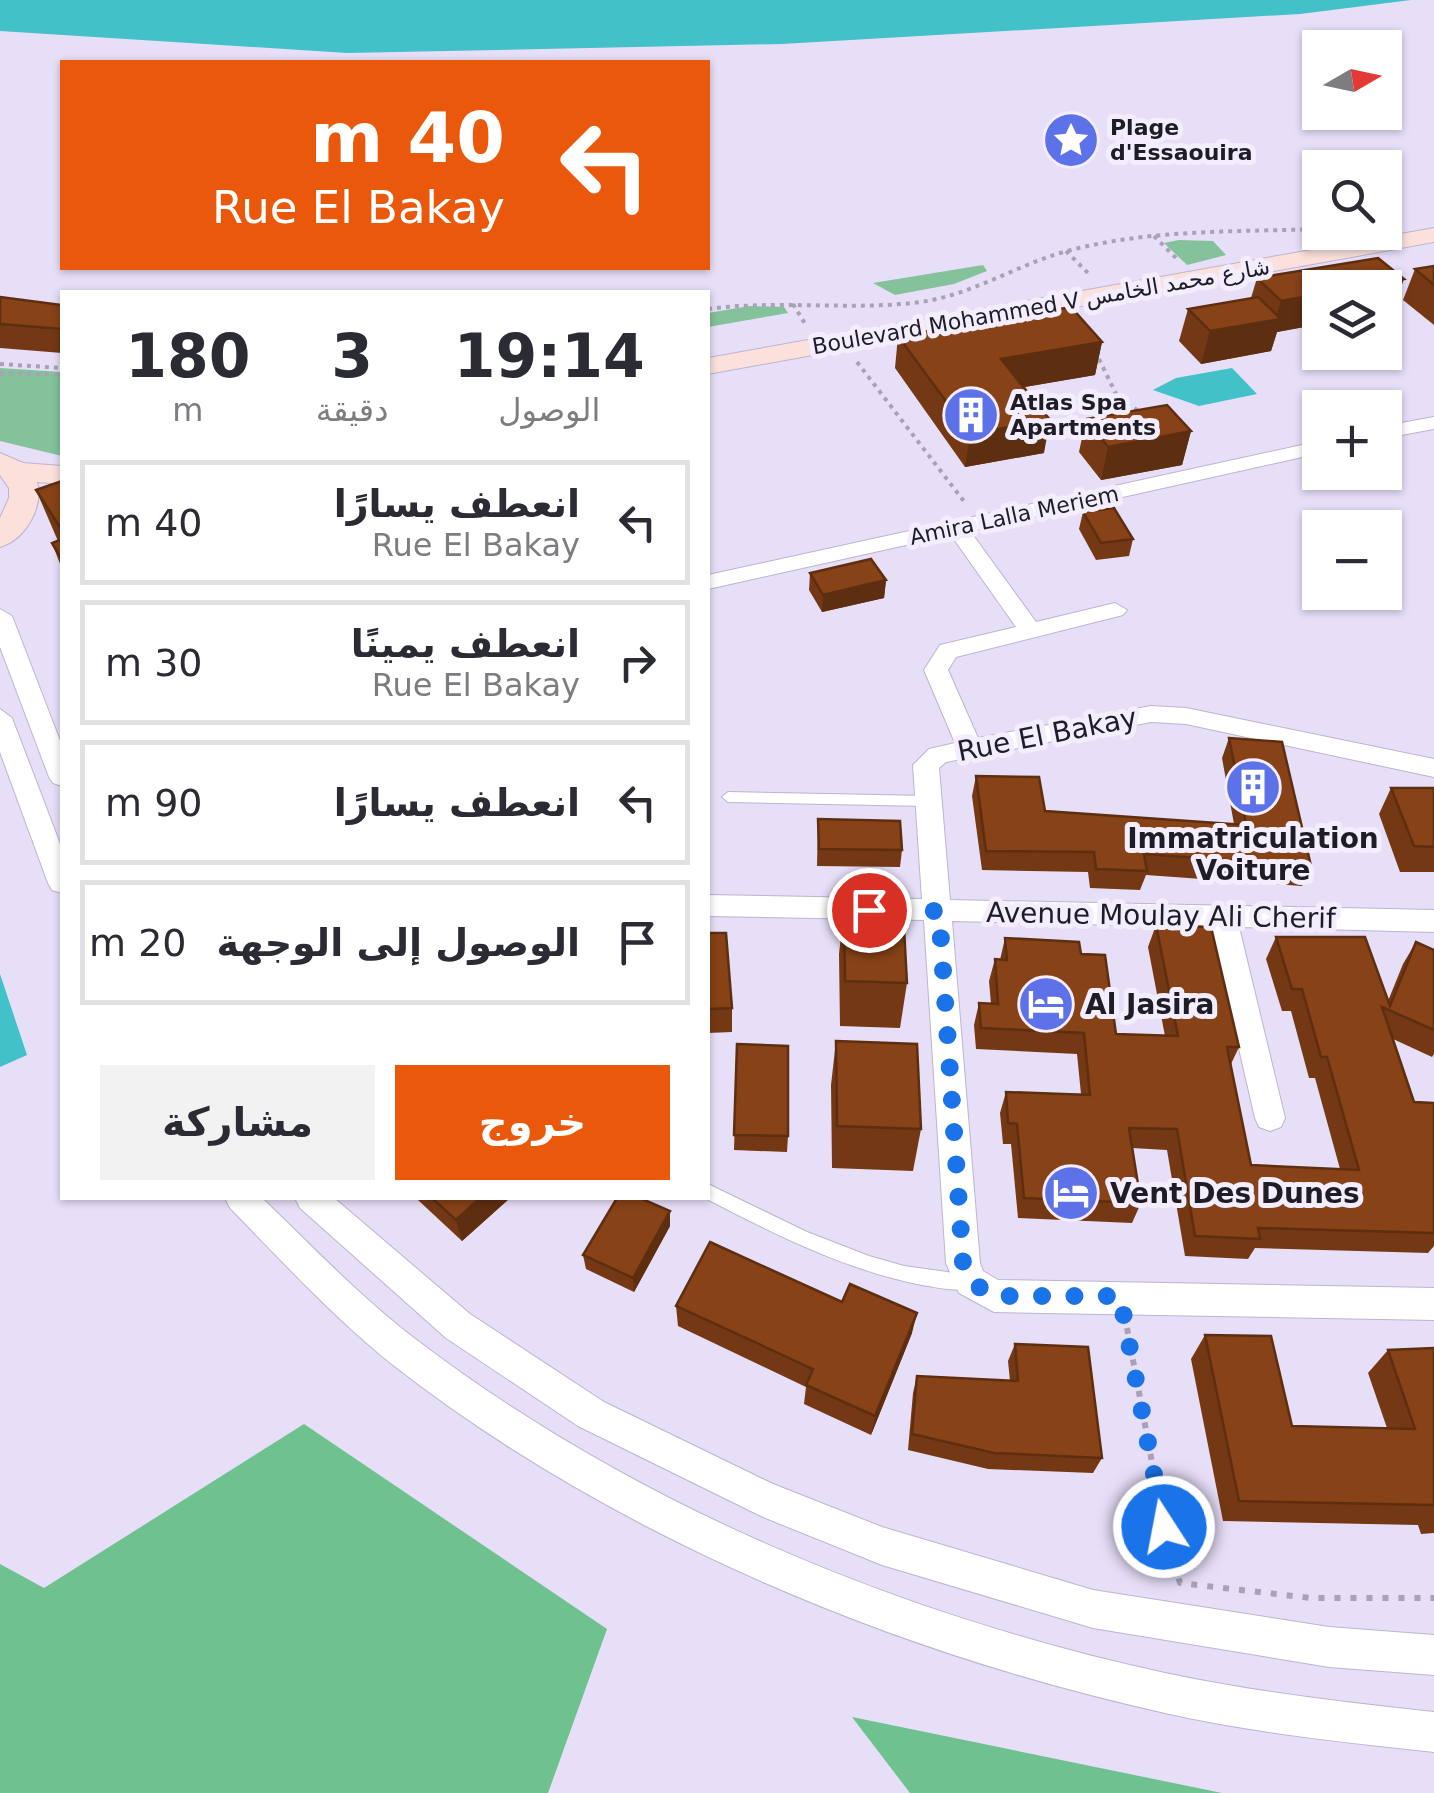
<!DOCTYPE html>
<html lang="ar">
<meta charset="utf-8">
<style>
body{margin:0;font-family:"DejaVu Sans",Vazirmatn,sans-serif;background:#f2f2f3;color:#2b2b33;direction:rtl;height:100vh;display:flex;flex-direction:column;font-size:38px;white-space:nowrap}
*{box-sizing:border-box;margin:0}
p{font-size:32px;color:#7c7c81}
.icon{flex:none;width:55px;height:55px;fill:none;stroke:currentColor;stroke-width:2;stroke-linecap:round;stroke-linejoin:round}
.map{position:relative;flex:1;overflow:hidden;direction:ltr}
.sheet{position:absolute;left:60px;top:290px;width:650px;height:910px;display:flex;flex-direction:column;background:#fff;border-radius:0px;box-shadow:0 2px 8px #0004;direction:rtl}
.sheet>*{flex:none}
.banner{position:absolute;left:60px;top:60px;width:650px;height:210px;border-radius:0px;box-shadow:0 2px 8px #0004;direction:rtl;background:#ea580c;color:#fff;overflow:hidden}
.needle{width:65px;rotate:81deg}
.buttons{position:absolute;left:1302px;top:30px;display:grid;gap:20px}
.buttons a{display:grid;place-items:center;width:100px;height:100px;border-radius:0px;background:#fff;box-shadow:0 2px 8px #0004;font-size:50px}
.pin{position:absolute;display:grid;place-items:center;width:85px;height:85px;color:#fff;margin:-42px;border:5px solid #fff;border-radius:50%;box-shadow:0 2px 10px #0007}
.me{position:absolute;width:110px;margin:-55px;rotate:349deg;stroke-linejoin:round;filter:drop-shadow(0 0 8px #0008)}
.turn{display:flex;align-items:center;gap:35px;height:210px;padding:0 40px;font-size:45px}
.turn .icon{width:130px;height:130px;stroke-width:2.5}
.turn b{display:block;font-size:70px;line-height:85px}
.eta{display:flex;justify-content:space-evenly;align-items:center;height:170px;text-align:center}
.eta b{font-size:60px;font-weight:600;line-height:70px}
.primary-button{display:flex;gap:20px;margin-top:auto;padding:20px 40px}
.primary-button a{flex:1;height:115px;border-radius:0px;background:#ea580c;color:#fff;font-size:40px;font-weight:600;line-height:115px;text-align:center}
.primary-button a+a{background:#f2f2f3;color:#2b2b33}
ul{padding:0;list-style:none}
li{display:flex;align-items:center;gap:30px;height:125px;margin:0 20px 15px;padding:0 20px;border:5px solid #e1e1e2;border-radius:0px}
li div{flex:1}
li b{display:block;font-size:38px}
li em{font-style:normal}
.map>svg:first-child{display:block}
</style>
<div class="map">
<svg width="1434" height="1793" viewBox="0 0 1434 1793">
<rect width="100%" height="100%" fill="#e7def8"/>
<g fill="#84c29b">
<path d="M1179,240L1213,241L1226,255L1187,265L1164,243Z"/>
<path d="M983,265L987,271L954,284L895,295L873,283Z"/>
<path d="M750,306L784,307L788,313L708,327V313Z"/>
<path d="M0,368L62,372V456L0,441Z"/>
</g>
<g fill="#6fc18f">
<path d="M304,1424L607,1629L548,1793H0V1564L44,1588Z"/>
<path d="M852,1717L1222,1793H910Z"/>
</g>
<g fill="#42c1c9">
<path d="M0,0H1411L1300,14L782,44L347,53L0,31Z"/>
<path d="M1232,368L1257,394L1199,406L1153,390L1176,378Z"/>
<path d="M0,974L27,1055L0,1067Z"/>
</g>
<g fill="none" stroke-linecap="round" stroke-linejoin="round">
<g stroke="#bdb4cd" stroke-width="2">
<g id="lane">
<path d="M728,792L928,796L935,801L928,806L728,802L722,797Z"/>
<path d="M708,1184L807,1232L869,1256L904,1266L976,1276L978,1282L976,1288C959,1292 939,1288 922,1285C845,1270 774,1234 705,1198H708Z"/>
</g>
</g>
<g stroke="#bdb4cd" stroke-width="2">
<g id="street">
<path d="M1434,417V429L1385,438V426Z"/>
<path d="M1320,441V453L970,531L1036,622L1115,603L1127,610L1123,615L956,657L948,670L978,738L1151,706L1186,708L1434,759V777L1186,724L1151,722L946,762L939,768L950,900L1434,910V932L1239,927L1285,1118L1281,1127L1270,1131L1259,1127L1255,1118L1211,927L952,921L980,1263L983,1271L998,1280L1434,1288V1320L994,1312L959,1293L946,1263L924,920L708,916V895L922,899L913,765L929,749L955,743L924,670L940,645L1016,627L951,535L708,589V575Z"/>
<path d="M0,609L12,616L62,746V786L53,783L49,777L0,647Z"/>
<path d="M0,709L12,718L62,849V893L52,890L48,883L0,752Z"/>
<path d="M225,1198H262C313,1247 361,1298 418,1341C635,1506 900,1615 1165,1673C1254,1692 1344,1702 1434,1712V1752C1344,1742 1254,1733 1165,1713C895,1653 612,1536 393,1365C334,1318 283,1262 230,1208Z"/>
<path d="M295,1198H334L470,1314L604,1402L773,1484L882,1527L1093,1590L1329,1627L1434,1635V1675L1329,1667L1093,1628L882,1565L763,1517L578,1426L446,1338L300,1208Z"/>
</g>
</g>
<g stroke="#bdb4cd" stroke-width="2">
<g id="secondary">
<path d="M1434,228V242L708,374V358Z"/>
<path d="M0,453L23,463L62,466V484L37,482C44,507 25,540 0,547V518L9,498V488L0,475Z"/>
</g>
</g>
<g stroke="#a9a2b6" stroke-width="4" stroke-dasharray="4 5" stroke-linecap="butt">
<path d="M1154,236L1178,260"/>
<path d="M1066,251L1089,274"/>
<path d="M793,304L807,327"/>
<path d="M708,309C776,300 845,310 913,303C971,297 1016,264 1071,250C1152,229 1237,232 1320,229"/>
<path d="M1095,351L1119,400L1141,412"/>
<path d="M857,362L966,504"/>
<path d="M0,364L62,368"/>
<path d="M0,373L62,375"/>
</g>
<path stroke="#a9a2b6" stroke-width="6" stroke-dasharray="6 10" stroke-linecap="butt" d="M1127,1328L1164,1527L1180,1583L1311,1598H1434"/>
<use href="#lane" fill="#fff" fill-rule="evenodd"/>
<use href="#street" fill="#fff" fill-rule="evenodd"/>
<use href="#secondary" fill="#fbe0dc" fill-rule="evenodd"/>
</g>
<g fill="#743914">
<path d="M1434,266V325L1403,300L1415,269Z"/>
<path d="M1257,278L1392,311L1277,332L1271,351L1201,364L1179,341L1188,309L1251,298Z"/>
<path d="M0,297L62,305V353L0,348Z"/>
<path d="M898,336L1102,342L1095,375L1024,387L1044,453L965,467L895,368Z"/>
<path d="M1086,419L1191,431L1182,465L1101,480L1079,452Z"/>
<path d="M62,481V569L52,543L58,541L36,490Z"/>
<path d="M1083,512L1133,539L1129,556L1096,560L1079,529Z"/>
<path d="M810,573L886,580L884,598L822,612L809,590Z"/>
<path d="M1229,738L1311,866L1302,886L1146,875L1140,890L1090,888L1088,872L982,870L972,796L976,776L1045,811L1234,824L1222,758Z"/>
<path d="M1391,788H1434V872H1400L1379,814Z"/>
<path d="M818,819L902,850L900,867L817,866Z"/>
<path d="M844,908L907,983L900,1028L840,1026L839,954Z"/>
<path d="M1156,925L1239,1047L1231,1064L1251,1165L1340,1169L1315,1078H1309L1291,1011H1282L1266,959L1276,937L1388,1001L1403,964L1416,942L1434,950V1054L1432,1057L1393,1039L1414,1102L1434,1103V1246L1428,1253L1255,1248L1248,1259L1185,1256L1167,1150L1132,1148L1141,1203L1132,1223L1018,1218L1011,1144H1003L1000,1113L1006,1092L1081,1094L1077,1054L976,1049L974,1025L979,1003L991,1004L989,981L995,959L1000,960L1005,938L1081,954L1116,1034L1165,1036L1148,947Z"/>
<path d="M708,933L732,1008V1032L708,1033Z"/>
<path d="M836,1041L921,1129L913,1171L832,1168L831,1085Z"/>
<path d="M737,1044L788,1136L787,1152L734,1150Z"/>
<path d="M417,1198H510L462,1241L418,1200Z"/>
<path d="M670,1211V1226L634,1292L586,1269L583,1255Z"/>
<path d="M676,1306L912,1333L871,1435L804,1404L806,1387L678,1326Z"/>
<path d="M1205,1335L1292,1426L1387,1428L1368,1373L1388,1350L1434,1348V1533L1421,1534L1418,1525L1223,1521L1191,1359Z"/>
<path d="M1015,1344L1102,1458L1093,1473L988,1469L908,1450L913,1393L917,1376L1010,1381L1008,1361Z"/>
</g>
<g fill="#5e2e10">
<path d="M1404,279L1392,311L1385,312V288H1357Z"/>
<path d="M1320,294V324L1277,332L1271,351L1201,364L1210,331L1275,320L1281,301Z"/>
<path d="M1102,342L1095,375L996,392L1001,359Z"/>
<path d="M1050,420L1044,453L965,467L970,434Z"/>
<path d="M1191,431L1182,465L1101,480L1108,447Z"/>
<path d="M886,580L884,598L822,612L823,595Z"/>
<path d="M480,1198H510L462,1241L456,1220Z"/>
<path d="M670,1211V1226L634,1292L633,1278Z"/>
<path d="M917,1313L912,1333L871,1435L875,1416Z"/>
</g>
<g fill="#874217" stroke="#5e2e10" stroke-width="2.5">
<path d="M1378,258L1404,279L1357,288H1320V294L1281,301L1257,278Z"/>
<path d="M1434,266V285L1415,269Z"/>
<path d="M0,297L62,305V329L0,324Z"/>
<path d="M1258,297L1281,319L1210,331L1188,309Z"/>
<path d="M1071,307L1102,342L1001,359L1050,420L970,434L898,336Z"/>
<path d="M1167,405L1191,431L1108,447L1086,419Z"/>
<path d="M62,481V530L36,490Z"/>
<path d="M1114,508L1133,539L1101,543L1083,512Z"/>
<path d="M62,539V560L52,543Z"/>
<path d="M871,559L886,580L823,595L810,573Z"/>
<path d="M1229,738L1282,742L1311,866L1144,854L1147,871L1096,869L1094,852L986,851L976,776L1039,777L1045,811L1246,825Z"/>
<path d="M1391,788H1434V847L1414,846Z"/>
<path d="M818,819L900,821L902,850L819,849Z"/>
<path d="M844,908L903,910L907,983L845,981Z"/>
<path d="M1156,925L1211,927L1239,1047H1227L1251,1165L1359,1170L1327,1057H1321L1302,989H1292L1276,937H1365L1390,1006L1416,942L1434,950V1030L1382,1007L1414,1102L1434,1103V1233L1258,1228L1260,1239L1195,1236L1177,1129L1129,1128L1141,1203L1024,1198L1017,1124L1008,1123L1006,1092L1090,1095L1084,1033L981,1028L979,1003L998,1004L995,959L1007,960L1005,938L1079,942L1081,954L1105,955L1116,1034L1178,1036Z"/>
<path d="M708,933H726L732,1008L708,1009Z"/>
<path d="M836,1041L917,1044L921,1129L837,1126Z"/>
<path d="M737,1044L788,1046V1136L734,1135Z"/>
<path d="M432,1198H480L456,1220Z"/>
<path d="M617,1198H640L670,1211L633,1278L583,1255Z"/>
<path d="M710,1242L842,1302L850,1284L917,1313L875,1416L806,1385L813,1369L676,1306Z"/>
<path d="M1205,1335L1271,1336L1292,1426L1415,1429L1388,1350L1434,1348V1505L1239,1501Z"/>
<path d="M1015,1344L1088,1347L1102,1458L994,1453L912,1434L917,1376L1018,1381Z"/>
</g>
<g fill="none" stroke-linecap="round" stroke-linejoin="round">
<path stroke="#1a73e8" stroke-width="18" stroke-dasharray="0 32.4" d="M869,910L939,911L963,1263L971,1282L994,1296H1120L1164,1527"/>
</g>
<defs>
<g id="sight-disc" transform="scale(2.875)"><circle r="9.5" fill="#5d71e8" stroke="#f3edfd"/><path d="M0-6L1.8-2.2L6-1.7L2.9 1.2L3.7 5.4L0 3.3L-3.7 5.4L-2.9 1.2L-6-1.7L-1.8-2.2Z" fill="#fff"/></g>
<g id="building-disc" transform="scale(2.875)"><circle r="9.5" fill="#5d71e8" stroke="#f3edfd"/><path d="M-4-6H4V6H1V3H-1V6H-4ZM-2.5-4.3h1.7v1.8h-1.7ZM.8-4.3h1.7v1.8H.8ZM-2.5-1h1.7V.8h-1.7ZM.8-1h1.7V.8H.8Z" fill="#fff"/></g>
<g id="hotel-disc" transform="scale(2.875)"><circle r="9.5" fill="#5d71e8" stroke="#f3edfd"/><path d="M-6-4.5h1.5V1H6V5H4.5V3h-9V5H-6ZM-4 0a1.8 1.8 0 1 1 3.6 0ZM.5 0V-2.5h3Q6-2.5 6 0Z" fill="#fff"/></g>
</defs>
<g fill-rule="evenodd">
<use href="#sight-disc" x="1071" y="140"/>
<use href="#building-disc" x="971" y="415"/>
<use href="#building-disc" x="1253" y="787"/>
<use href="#hotel-disc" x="1046" y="1004"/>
<use href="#hotel-disc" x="1071" y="1193"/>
</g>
<g text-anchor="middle" stroke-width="10" stroke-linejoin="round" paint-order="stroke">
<g font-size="22" font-weight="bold" fill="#1f1c25" stroke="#f3edfd" text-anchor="start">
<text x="1110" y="135">Plage<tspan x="1110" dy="25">d'Essaouira</tspan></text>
<text x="1010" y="410">Atlas Spa<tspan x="1010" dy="25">Apartments</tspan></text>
</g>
<g font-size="22" fill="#1f1c25" stroke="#f3edfd">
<text transform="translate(1041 306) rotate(-10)" y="8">Boulevard Mohammed V شارع محمد الخامس</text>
<text transform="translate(1014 515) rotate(-12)" y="8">Amira Lalla Meriem</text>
</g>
<g font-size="28" fill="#1f1c25" stroke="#f3edfd">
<text transform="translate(1047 734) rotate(-11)" y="10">Rue El Bakay</text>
<text transform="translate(1161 915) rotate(1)" y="10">Avenue Moulay Ali Cherif</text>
</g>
<g font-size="28" font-weight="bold" fill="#1f1c25" stroke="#f3edfd" text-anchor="start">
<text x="1253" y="848" text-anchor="middle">Immatriculation<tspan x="1253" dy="32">Voiture</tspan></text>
<text x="1085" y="1014">Al Jasira</text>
<text x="1110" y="1203">Vent Des Dunes</text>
</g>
</g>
</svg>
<div class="buttons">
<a><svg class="needle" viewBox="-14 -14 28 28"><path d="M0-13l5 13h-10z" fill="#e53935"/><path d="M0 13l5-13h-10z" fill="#7c7c81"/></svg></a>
<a><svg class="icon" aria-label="search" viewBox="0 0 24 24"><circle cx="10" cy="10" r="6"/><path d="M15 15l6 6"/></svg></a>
<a><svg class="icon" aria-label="layers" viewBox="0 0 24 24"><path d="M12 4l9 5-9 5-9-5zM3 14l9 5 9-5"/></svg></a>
<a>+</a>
<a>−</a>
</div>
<div class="pin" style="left:869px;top:910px;background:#d93025"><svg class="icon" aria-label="arrive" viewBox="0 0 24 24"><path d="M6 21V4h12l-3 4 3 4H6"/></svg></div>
<svg class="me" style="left:1164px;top:1527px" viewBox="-20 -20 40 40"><circle r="17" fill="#1a73e8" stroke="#fff" stroke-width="3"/><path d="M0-11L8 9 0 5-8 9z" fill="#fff"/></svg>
<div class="banner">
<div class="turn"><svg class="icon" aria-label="left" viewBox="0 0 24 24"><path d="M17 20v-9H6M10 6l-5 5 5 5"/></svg><div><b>40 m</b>Rue El Bakay</div></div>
</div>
<section class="sheet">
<div class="eta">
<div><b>19:14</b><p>الوصول</p></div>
<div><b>3</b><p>دقيقة</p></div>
<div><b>180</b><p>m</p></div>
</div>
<ul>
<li><svg class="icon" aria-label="left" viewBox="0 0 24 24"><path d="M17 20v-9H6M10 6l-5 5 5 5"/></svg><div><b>انعطف يسارًا</b><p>Rue El Bakay</p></div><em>40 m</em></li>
<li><svg class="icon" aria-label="right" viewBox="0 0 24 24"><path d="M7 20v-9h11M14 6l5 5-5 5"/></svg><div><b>انعطف يمينًا</b><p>Rue El Bakay</p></div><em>30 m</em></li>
<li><svg class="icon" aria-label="left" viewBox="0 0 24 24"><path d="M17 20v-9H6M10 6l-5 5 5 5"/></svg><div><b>انعطف يسارًا</b></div><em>90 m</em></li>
<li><svg class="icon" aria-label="arrive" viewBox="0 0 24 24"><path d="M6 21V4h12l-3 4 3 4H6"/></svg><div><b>الوصول إلى الوجهة</b></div><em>20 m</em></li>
</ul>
<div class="primary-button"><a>خروج</a><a>مشاركة</a></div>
</section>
</div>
